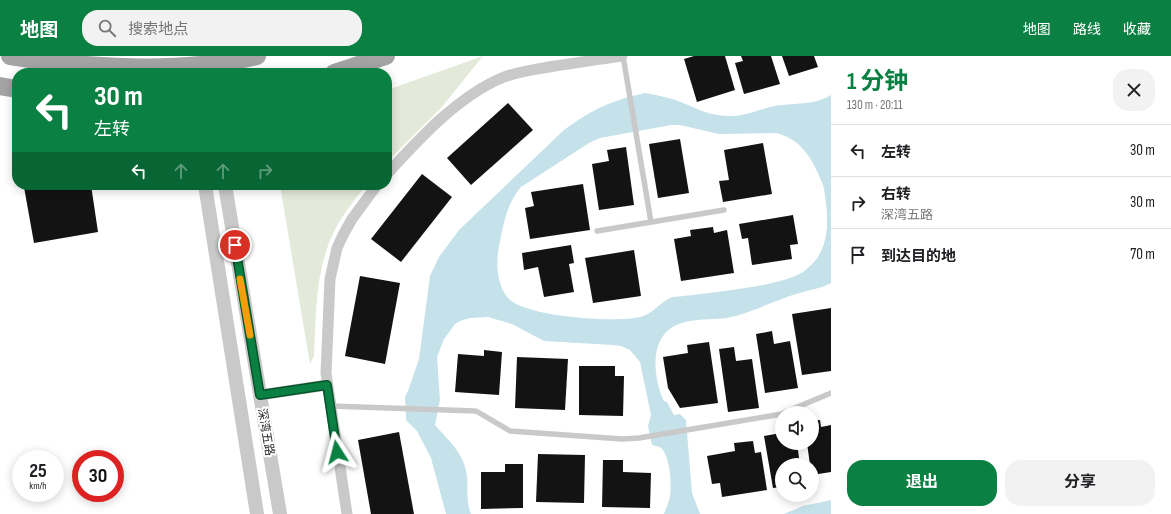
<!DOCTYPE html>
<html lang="zh">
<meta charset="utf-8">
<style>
body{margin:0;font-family:"Sofia Sans Condensed","Noto Sans SC",sans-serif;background:#f2f2f2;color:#202124;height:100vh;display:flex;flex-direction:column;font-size:15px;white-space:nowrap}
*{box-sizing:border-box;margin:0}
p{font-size:13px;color:#757577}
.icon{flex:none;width:22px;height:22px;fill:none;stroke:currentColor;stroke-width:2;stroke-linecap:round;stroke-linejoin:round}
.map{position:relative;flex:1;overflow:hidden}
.drawer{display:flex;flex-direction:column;background:#fff;width:340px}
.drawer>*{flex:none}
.top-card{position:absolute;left:12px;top:12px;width:380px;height:122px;border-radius:16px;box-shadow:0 2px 10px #0003;background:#0b8043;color:#fff;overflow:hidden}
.controls{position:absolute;left:775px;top:350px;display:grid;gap:8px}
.controls a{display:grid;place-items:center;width:44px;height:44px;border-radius:50%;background:#fff;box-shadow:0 2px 10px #0003;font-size:20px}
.speed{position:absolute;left:12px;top:394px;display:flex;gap:8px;font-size:20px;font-weight:700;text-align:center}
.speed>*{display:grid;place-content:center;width:52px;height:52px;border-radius:50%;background:#fff;box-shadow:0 2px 10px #0003;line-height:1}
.speed small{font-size:10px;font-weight:400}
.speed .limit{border:6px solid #d22;background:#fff;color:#111}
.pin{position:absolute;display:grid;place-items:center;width:34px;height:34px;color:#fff;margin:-17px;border:2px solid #fff;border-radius:50%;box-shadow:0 1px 4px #0007}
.me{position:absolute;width:44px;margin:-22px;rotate:351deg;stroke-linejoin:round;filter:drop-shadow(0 0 3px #0008)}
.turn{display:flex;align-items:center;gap:14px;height:84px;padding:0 16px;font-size:18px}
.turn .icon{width:52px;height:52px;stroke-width:2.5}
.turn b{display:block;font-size:28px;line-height:34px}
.lanes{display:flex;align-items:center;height:38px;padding:0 16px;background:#0003;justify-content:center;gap:20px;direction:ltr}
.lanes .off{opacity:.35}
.round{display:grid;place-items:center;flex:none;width:42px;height:42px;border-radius:16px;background:#f2f2f2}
.summary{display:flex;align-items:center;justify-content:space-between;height:68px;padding:0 16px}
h1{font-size:24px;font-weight:700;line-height:30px;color:#0b8043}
.action{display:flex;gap:8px;margin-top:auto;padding:8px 16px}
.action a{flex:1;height:46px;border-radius:16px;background:#0b8043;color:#fff;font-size:16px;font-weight:700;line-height:46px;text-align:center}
.action a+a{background:#f2f2f2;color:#202124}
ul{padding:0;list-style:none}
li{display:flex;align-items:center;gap:12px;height:52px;padding:0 16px;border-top:1px solid #e0e0e0}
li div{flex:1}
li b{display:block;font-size:15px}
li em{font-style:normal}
header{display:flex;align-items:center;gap:24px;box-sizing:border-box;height:56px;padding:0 20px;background:#0b8043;color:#fff}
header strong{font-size:19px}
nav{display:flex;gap:22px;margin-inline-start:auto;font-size:14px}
.search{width:280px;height:36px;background:#f2f2f2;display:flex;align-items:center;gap:10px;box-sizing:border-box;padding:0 14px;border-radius:16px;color:#757577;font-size:15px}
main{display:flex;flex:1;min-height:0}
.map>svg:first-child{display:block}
</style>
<header>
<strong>地图</strong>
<div class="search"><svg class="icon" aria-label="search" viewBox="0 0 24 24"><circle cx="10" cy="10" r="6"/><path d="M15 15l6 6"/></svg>搜索地点</div>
<nav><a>地图</a><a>路线</a><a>收藏</a></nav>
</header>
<main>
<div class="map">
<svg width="831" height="458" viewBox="0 0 831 458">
<rect width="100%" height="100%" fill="#fff"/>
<g fill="#e4ead9">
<path d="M483,0L441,52L387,106V34Z"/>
<path d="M280,129H366C353,146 339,163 331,182C315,219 316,261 314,300L310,308Z"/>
</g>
<g fill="#c5e1ea" fill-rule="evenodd">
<path d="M645,37C658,39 671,42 683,47C700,54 711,60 730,60C748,60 763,51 781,49C799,47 815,49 831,39V227C820,233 808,234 796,238C776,244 757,254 736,260C718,265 697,261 679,268C648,279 653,322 664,345L667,346L674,359L680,358L686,364L692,437L700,458H664C666,452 669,446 670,440C672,429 670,400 661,392C658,390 655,390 652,389L648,370L651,359L640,306L630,294L621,290L613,289L544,285L512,268L488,261L470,262L460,265L455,268L444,283L437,301L440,344L435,369C449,385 465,398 467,421C468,434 466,446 471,458H446L431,402L417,375L406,364L405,341L408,335L419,303L430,220L439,201L459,174L564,74C593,53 610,45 645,37ZM671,69H680L719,78L776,77C798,82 809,98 818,117C820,123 823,127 824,133C828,157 831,187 814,206C811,209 807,213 803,216C781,230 722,235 694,239C687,240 677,240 670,242C659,247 653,258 640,261C614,267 530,261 510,244C498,233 496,211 498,196C502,174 506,148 521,131L589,87L600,82Z"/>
<path d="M831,444V458H784L803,450Z"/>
</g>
<g fill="#131313">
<path d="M694,0H725L735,34L697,46L684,3Z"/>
<path d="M741,0H771L780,28L744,38L735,7L743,5Z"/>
<path d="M782,0H814L818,11L789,20Z"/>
<path d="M508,47L533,74L471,129L447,102Z"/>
<path d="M680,83L689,137L658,142L649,88Z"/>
<path d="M763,87L772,138L723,146L719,125L729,124L724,94Z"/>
<path d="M626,91L634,149L599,154L592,108L609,105L607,94Z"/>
<path d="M422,118L452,141L401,206L371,183Z"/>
<path d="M583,128L590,174L530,183L525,152L534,150L531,136Z"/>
<path d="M37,129H91L98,176L34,187L24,131Z"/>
<path d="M793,159L798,188L790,189L792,203L752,209L748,182L742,183L739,168Z"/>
<path d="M713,171L714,177L727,174L734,217L681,225L674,183L691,180L690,174Z"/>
<path d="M571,189L574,207L569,208L574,236L544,241L538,211L524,214L522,197Z"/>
<path d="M634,194L641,240L593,247L585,202Z"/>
<path d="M360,220L400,227L385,308L345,300Z"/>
<path d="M831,252V315L802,319L792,258Z"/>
<path d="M772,275L774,288L790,285L798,332L765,337L756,278Z"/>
<path d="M709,286L718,347L680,352L668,332L663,301L688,297L687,289Z"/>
<path d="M734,291L736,305L752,303L759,352L728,356L719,293Z"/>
<path d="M484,294L502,296L499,339L455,336L458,298L484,300Z"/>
<path d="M517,301L568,303L565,354L515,352Z"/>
<path d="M579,310H615V320H624L623,360L579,359Z"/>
<path d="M820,364L821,371L831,369V416L812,419V409H810L807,387H812V365Z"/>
<path d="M399,376L414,458H371L358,384Z"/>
<path d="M781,377L782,387H797L800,409H782V431L773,432L764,380Z"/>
<path d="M753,385L755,397L761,396L767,434L722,441L720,427L712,428L707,400L735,395L734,387Z"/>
<path d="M538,398L585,399L584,447L536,446Z"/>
<path d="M603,404H623V416L651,417L650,452L602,451Z"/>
<path d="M505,408H523V452L481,453V416H505Z"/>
</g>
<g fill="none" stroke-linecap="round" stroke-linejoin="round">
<g stroke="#c9c9c9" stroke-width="5.5">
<path d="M623,0L651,166"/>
<path d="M597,175L724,154"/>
<path d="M330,350L476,355L510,375L622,383L639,382L782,358"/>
<path d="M783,357L831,337"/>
</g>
<g stroke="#c9c9c9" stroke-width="11">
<path d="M387,118C419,83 459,39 504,21C520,15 538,13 555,10C577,7 599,3 622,0"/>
<path d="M260,339L327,329"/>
<path d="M347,458L326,317L330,223L337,192L343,179L352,163L377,129"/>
</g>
<g stroke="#c9c9c9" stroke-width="14">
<path d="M205,129L257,458"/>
<path d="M225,129L280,458"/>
</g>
<g stroke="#a4a4a4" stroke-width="18">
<path d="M10,0C88,12 180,18 257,0"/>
<path d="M334,17L386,0"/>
<path d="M0,30L17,33"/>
</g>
</g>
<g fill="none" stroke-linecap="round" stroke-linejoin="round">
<g stroke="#07532c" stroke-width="10">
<path id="route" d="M235,189L260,339L327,329L337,396"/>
</g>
<use href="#route" stroke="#0b8043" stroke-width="7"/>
<path stroke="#f59e0b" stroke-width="7" d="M240,223L250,279"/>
</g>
<g text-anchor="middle" stroke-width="4" stroke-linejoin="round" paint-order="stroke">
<g font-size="12" fill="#2c2c2c" stroke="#fff">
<text transform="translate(266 376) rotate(80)" y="4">深湾五路</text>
</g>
</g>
</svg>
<div class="controls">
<a><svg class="icon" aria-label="sound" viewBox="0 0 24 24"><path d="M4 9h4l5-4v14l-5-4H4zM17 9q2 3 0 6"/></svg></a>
<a><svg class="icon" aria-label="search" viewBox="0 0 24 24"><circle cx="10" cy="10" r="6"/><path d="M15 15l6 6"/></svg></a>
</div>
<div class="speed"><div>25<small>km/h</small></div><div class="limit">30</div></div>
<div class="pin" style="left:235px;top:189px;background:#d93025"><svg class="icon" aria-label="arrive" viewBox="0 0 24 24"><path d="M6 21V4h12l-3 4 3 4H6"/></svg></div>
<svg class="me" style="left:337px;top:396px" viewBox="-20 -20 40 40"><path d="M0-17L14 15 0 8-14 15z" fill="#0b8043" stroke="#fff" stroke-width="4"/></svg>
<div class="top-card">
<div class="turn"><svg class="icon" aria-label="left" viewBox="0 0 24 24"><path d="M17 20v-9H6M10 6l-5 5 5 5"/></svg><div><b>30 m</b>左转</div></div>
<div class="lanes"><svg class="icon" aria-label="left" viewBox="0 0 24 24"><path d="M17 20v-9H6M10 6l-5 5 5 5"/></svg><svg class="icon off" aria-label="ahead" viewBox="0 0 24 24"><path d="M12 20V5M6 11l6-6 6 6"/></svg><svg class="icon off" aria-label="ahead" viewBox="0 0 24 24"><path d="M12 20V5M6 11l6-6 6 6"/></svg><svg class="icon off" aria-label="right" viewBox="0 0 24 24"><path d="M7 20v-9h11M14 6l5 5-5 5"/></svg></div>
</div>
</div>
<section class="drawer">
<div class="summary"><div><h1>1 分钟</h1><p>130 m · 20:11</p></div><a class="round"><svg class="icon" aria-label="close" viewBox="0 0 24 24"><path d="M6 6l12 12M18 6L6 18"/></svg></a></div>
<ul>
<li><svg class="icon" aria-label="left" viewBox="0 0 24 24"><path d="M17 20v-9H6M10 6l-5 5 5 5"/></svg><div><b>左转</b></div><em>30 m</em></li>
<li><svg class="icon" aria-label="right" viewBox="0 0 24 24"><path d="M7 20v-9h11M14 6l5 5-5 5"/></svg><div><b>右转</b><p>深湾五路</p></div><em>30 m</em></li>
<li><svg class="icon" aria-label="arrive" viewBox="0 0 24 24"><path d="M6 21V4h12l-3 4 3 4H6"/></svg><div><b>到达目的地</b></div><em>70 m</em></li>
</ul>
<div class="action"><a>退出</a><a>分享</a></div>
</section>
</main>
